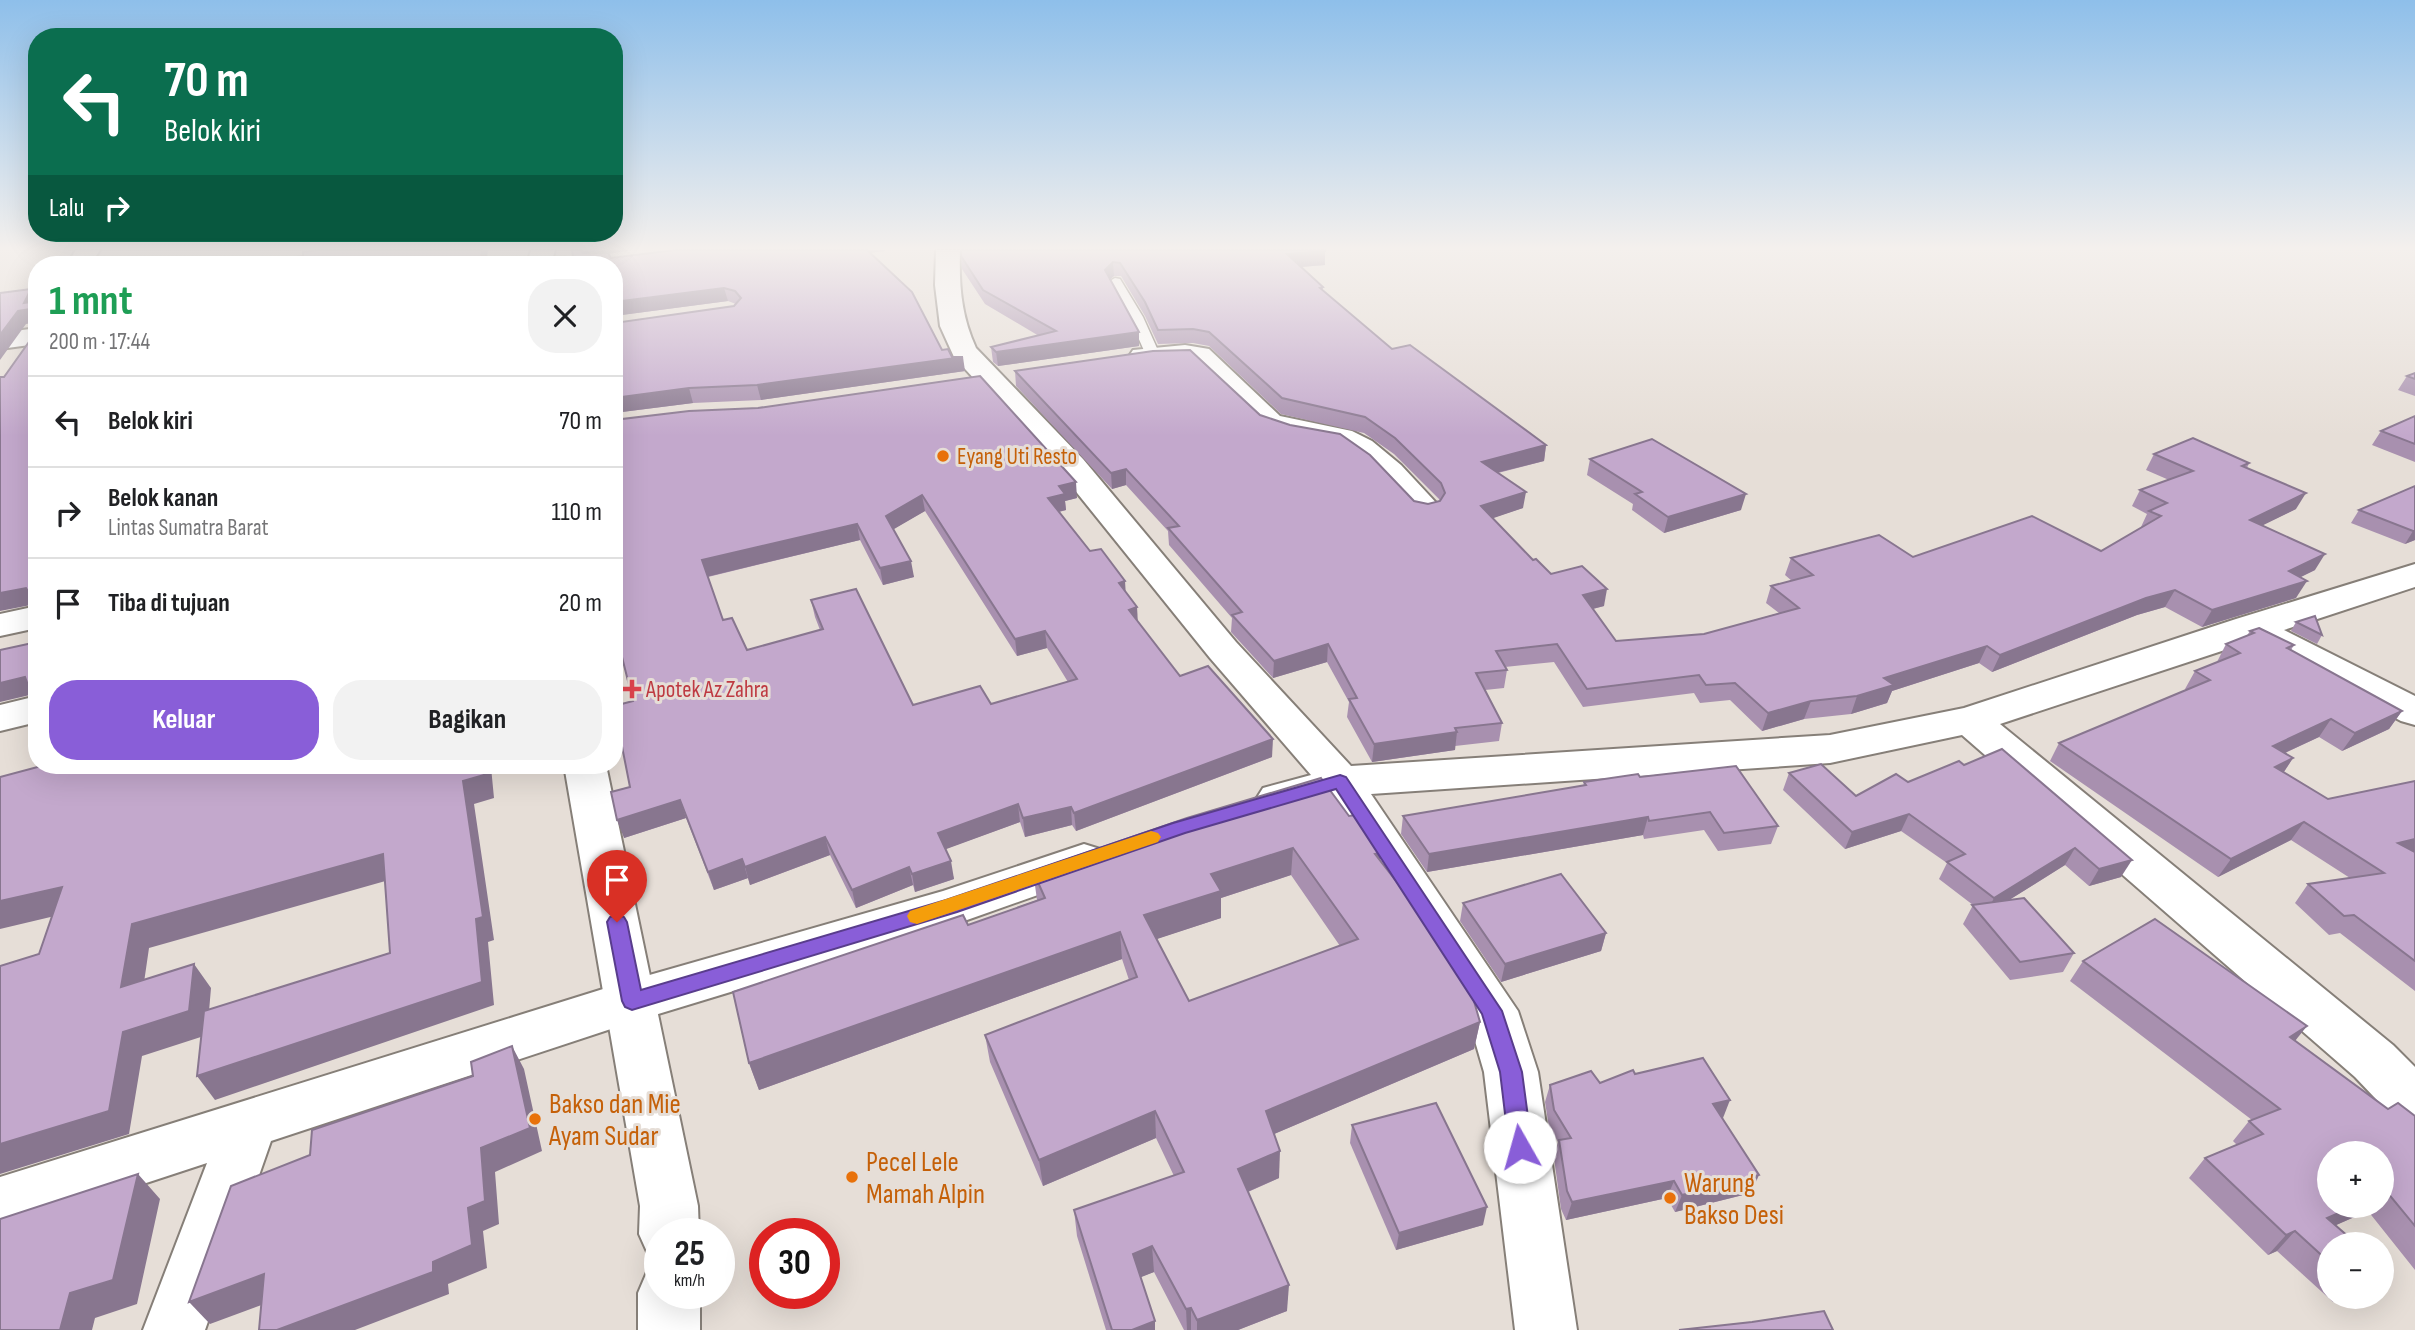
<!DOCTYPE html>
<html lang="id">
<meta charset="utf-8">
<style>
body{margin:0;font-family:"Sofia Sans Condensed",sans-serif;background:#f2f2f2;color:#202124;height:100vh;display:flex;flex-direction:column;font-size:26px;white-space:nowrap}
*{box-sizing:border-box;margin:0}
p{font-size:23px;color:#757577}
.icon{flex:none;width:38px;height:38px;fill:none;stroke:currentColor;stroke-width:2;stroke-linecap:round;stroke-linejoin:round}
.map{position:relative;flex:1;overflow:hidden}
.details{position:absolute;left:28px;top:256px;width:595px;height:518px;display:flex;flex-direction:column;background:#fff;border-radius:28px;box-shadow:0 7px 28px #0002}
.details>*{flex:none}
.hud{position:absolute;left:28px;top:28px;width:595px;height:214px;border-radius:28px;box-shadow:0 7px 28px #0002;background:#0b6e4f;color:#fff;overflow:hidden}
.buttons{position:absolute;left:2317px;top:1141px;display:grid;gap:14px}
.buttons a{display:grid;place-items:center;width:77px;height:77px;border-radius:50%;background:#fff;box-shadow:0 7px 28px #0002;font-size:35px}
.speed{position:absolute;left:644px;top:1218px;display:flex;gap:14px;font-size:35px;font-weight:700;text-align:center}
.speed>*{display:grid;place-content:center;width:91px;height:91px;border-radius:50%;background:#fff;box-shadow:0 7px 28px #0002;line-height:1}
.speed small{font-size:18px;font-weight:400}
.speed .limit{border:10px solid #d22;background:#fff;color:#111}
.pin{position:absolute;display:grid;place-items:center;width:60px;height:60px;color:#fff;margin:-72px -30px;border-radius:50% 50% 50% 0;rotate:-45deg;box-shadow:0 0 7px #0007}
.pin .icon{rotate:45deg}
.me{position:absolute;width:77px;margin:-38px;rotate:353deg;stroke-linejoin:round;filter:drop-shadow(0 0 5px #0008)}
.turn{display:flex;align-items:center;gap:24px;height:147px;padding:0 21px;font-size:32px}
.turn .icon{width:91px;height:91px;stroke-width:2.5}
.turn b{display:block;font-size:49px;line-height:60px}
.then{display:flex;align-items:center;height:66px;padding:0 21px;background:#0003;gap:14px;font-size:26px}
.round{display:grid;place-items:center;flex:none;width:74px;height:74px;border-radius:28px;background:#f2f2f2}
.overview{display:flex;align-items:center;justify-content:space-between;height:119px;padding:0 21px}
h1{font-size:42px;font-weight:700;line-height:52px;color:#1e9e55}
.primary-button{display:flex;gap:14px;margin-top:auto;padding:14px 21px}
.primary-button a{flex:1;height:80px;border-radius:28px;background:#895ed8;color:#fff;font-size:28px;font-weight:700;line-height:80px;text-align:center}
.primary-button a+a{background:#f2f2f2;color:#202124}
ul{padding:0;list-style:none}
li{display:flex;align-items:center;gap:21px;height:91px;padding:0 21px;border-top:2px solid #e0e0e0}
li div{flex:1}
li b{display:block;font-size:26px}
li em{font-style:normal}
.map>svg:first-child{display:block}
</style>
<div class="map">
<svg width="2415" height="1330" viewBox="0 0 2415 1330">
<rect width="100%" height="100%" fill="#e6ded7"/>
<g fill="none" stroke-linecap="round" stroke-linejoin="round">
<g stroke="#867f78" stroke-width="3">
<path id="lane" d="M1115,278L1120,279L1143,317L1160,355L1158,358L1153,359L1146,355L1129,317L1108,282Z"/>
</g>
<g stroke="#867f78" stroke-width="4">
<g id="street">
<path d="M76,250H100L91,264H67Z"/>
<path d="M936,250H960C959,285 961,316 976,348L1083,459L1236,642L1351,766L1830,735L1964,708L2236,619L2415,564V587L2284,630L2415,696V725L2401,721L2249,642L2000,724L2393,1045L2415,1067V1127L2396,1120L2355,1077L1962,735L1830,763L1371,794L1518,1011L1538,1072L1577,1330H1515L1484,1072L1468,1017L1330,799L1278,814L1263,810L1256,799L1263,788L1311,775L1210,658L1061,473L954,357L940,326L935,285Z"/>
<path d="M37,328V344L0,349V333Z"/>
<path d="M1185,345L1209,349L1280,416L1352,431L1372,441L1401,465L1441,508L1437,515L1425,518L1413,515L1370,469L1340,447L1290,438L1260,428L1191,362L1143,364L1133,362L1129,356L1133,350Z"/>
<path d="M37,606V628L0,636V614Z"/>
<path d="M37,696V722L0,731V705Z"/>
<path d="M1084,844L1100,849L1107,861L1100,873L967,920L632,1022L271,1141L205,1330H143L207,1163L0,1231V1177L632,980L943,891Z"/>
</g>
</g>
<g stroke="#867f78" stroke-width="4">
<g id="highway">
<path d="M531,250H555L551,264H527Z"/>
<path d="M564,765H606L698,1206L699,1234H660V1259L648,1254L639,1234L640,1206Z"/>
<path d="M660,1266V1293H700V1330H638V1293L647,1272Z"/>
</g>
</g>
<use href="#lane" fill="#fff" fill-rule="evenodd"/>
<use href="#street" fill="#fff" fill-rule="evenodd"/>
<use href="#highway" fill="#fff" fill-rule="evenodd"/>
</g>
<g fill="#a890af" fill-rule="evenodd">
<path d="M572,250H633L608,254L611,258L675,250H885L871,253L942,350L952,357L965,371L761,400L693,403L614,413V323L734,306L736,304L728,301L614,316V264Z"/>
<path d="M1325,251V265L1301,267L1323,287V290L1392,349L1546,445L1544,461L1498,473L1523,508L1492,518L1533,560L1551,574L1604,606L1593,609L1616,641L1704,634L1779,613L1766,603L1771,586L1792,581L1785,575L1791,558L1913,557L2101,551L2142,528L2141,527L2147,514L2132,506L2140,490L2169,480L2146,470L2154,454L2249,463L2247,468L2296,509L2262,525L2315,570L2301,577L2296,598L2202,627L2165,607L2137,615L1992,672L1979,663L1892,691L1887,703L1851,714L1804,719L1762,731L1730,700L1700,703L1694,693L1583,707L1554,662L1505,667L1507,670L1504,688L1485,690L1502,723L1499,741L1455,746V750L1372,762L1347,717L1349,702L1327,662L1273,678L1231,632L1232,618L1169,545L1168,531L1126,485L1112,489L1016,386L1015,371L1260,415L1414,501L1428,504L1440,501L1439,499L1394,454L1364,433L1281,414L1209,346L1193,343L1158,344L1145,316L1121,276H1114L1110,279L1139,346L998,366L993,362L991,347L1039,336L985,304L962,269L961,256Z"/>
<path d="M2415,373V396L2398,390L2407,376Z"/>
<path d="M2415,416V462L2372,445L2381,431Z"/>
<path d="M614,420L1077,498L1065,501L1066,510L1059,512L1090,551L1125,592L1137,621L1180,676L1272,757L1076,831L1072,825L1025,837L1020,822L945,849L954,879L915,892L913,885L856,908L830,855L750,885L748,878L714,890L686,818L624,838L630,787L633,701L623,659L614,661ZM925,511L1017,656L1047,648L1068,682L991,704L913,705L811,600L815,617L820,630L747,650L723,620L708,577L860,540L883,585L914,577L893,529Z"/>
<path d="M1590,459L1741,510L1664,533L1632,510L1633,504L1587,475Z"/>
<path d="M2415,486V540L2405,544L2351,523L2359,510Z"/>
<path d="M2296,622L2322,635L2317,644L2291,631Z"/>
<path d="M2250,631L2294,645L2291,650L2402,711L2389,729L2342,751L2319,737L2285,753L2293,758L2284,772L2328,799L2415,781V991L2340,933L2329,935L2295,903L2308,884L2350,878L2291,840L2218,877L2050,761L2059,743L2187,690L2185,689L2195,671L2217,662L2226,644L2246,637Z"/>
<path d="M1964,765L2121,877L2089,886L2065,865L2009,900L2074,953L2063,972L2010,980L1963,924L1973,905L1939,879L1947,863L1901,831L1845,849L1783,790L1789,773L1856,796L1908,782Z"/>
<path d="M1640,777L1778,826L1771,844L1718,851L1704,830L1644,839L1643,835L1427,872L1401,834L1403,816L1583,786L1584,782Z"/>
<path d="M1349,816L1381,853L1380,861L1480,1022L1474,1049L1274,1134L1279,1178L1248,1192L1287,1311L1238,1330H1184L1154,1272L1140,1277L1155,1330H1106L1077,1236L1074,1210L1174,1176L1156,1138L1043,1186L990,1062L985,1035L1129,980L1122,959L759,1090L749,1063L968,925L1037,900L1033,871ZM1291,875L1340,946L1189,1001L1156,939L1221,918V898Z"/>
<path d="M1463,903L1606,933L1601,951L1501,982L1460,921Z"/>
<path d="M2083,961L2295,1041L2388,1109L2415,1116V1270L2368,1211L2336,1225L2329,1244V1297H2342L2333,1302L2277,1251L2268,1255L2189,1178L2205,1158L2237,1145L2233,1141L2249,1121L2252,1120L2070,981ZM2382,1153V1206H2329Z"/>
<path d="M1635,1074L1723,1118L1751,1193L1675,1212L1667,1198L1566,1220L1561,1209L1554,1158L1558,1142L1549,1127L1545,1102L1550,1085L1600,1083Z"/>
<path d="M1352,1125L1483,1225L1396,1250L1350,1143Z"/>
</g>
<g fill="#88768f">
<path d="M482,250H488L486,264H480Z"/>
<path d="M581,250H633L590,256L584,264L581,251Z"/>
<path d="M860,250H885V251L860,254Z"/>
<path d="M1325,251V265L1287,268V254Z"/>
<path d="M1113,262L1114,276L1106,283L1105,270Z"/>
<path d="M724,288L728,301L614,316V302Z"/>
<path d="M31,289L37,300V322L26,324L0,360V335L24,303Z"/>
<path d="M1139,332V346L998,366L996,352Z"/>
<path d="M963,357L965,371L761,400L757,385Z"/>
<path d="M689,388L693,403L614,413V398Z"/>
<path d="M1546,445L1544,461L1479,477L1482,462Z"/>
<path d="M1126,469V485L1112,489L1111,473Z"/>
<path d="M1076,482L1077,498L1065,501L1066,510L1049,514L1048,498L1059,486Z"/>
<path d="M1526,492L1523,508L1479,523L1481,506Z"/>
<path d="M2306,493L2296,509L2241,536L2250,520Z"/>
<path d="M1746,494L1741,510L1664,533L1668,517Z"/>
<path d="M922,495L925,511L889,532L886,516Z"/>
<path d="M857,524L860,540L706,577L702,560Z"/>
<path d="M2413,531H2415V540L2405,544Z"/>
<path d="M2325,554L2315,570L2278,588L2289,571Z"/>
<path d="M911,561L914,577L883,585L880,568Z"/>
<path d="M1125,581L1126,598L1119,583Z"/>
<path d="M2307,581L2296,598L2202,627L2212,610Z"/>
<path d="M26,588L37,591V605L36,604L0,611V593Z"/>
<path d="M1607,589L1604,606L1580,612L1583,595Z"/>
<path d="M2175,590L2165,607L2137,615L1992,672L2000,655L2146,598Z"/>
<path d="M1137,607L1138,624L1129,610Z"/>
<path d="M1045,631L1047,648L1017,656L1015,639Z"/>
<path d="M618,641L624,659L614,661V642Z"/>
<path d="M1328,644L1327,662L1273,678L1274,661Z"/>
<path d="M1987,646L1979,663L1892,691L1887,703L1851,714L1857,696L1884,678Z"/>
<path d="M25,677L37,683V697L34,694L0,702V683Z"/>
<path d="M1811,701L1804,719L1762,731L1768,713Z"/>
<path d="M2402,711L2389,729L2342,751L2355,733Z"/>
<path d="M2331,719L2319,737L2261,764L2273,746Z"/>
<path d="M1457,732L1455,750L1372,762L1374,744Z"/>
<path d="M1273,739L1272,757L1076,831L1074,813Z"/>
<path d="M2293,758L2281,776L2275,767Z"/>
<path d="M483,765H490L491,767L494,798L474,804L494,940L488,942L494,1005L215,1100L197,1076L482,982L463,781Z"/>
<path d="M680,800L686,818L624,838L617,820Z"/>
<path d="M1018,804L1020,822L941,851L938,833Z"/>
<path d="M1071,807L1072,825L1025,837L1023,818Z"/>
<path d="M1909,814L1901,831L1845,849L1852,832Z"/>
<path d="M1648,817L1643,835L1427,872L1429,854Z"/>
<path d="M2304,822L2291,840L2218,877L2231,859Z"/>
<path d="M825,837L830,855L750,885L745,867Z"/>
<path d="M2415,839V854L2398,843Z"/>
<path d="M1293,848L1291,875L1221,898V918L1145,943L1144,915L1211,874Z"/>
<path d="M2075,848L2065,865L1985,915L1994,898Z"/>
<path d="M1381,853L1378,880L1375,854Z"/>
<path d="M383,854L396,878L149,948L140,1010L121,987L132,924Z"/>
<path d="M742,859L748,878L714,890L708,872Z"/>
<path d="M2132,860L2121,877L2089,886L2099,869Z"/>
<path d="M951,861L954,879L915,892L912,874Z"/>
<path d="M909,867L913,885L856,908L852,890Z"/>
<path d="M62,887L80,910L0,929V901Z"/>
<path d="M1120,932L1122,959L759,1090L749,1063Z"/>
<path d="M1606,933L1601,951L1501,982L1505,964Z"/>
<path d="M194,964L211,988L207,1035L142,1056L129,1134L0,1174V1144L123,1032Z"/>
<path d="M1480,1022L1474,1049L1265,1138L1266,1111Z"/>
<path d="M2307,1026L2291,1046L2290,1037Z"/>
<path d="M512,1046L524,1069L542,1151L495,1172L499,1224L483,1231L487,1268L448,1284L449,1294L355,1330H277L433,1262L468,1208L481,1148Z"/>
<path d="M1730,1100L1723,1118L1706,1122L1713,1104Z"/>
<path d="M1155,1111L1156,1138L1043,1186L1039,1160Z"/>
<path d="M1280,1151L1279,1178L1238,1196V1169Z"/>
<path d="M138,1174L160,1199L137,1304L95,1318L92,1330H60L70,1293Z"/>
<path d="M1759,1175L1751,1193L1675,1212L1682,1195Z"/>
<path d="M1674,1181L1667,1198L1566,1220L1572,1202Z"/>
<path d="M2355,1206H2373L2368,1211L2309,1237L2327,1218Z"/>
<path d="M1487,1207L1483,1225L1396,1250L1399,1233Z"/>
<path d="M2295,1231L2277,1251L2268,1255L2286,1235Z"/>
<path d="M1152,1246L1154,1272L1134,1280L1133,1254Z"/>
<path d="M264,1274L283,1297L210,1324L189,1302Z"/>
<path d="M1289,1285L1287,1311L1238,1330H1197V1320Z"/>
<path d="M1191,1308V1330H1187L1186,1309Z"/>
<path d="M1155,1321V1330H1132Z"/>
</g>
<g fill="#c3a8cc" stroke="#88768f" stroke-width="2" fill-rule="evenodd">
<path d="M319,250H482L480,264H244L303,256V252Z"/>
<path d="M572,250H581V251L583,253H608L611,258L675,250H867L912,292L942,350L948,349L952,357H963L757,385L689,388L614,398V323L734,306L741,298L735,291L724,288L614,302V264H574Z"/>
<path d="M961,250H1325V251L1287,254L1323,287L1320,288L1392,349L1410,345L1546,445L1482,462L1526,492L1481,506L1533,560L1536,559L1551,574L1582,566L1607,589L1583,595L1616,641L1704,634L1799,608L1771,586L1813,575L1791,558L1879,535L1913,557L2032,516L2101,551L2161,516L2149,511L2167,503L2140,490L2193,471L2154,454L2193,438L2249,463L2242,466L2306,493L2250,520L2325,554L2289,571L2307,581L2212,610L2175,590L2146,598L2000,655L1987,646L1884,678L1894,685L1857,696L1811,701L1768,713L1735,683L1706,685L1699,675L1587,689L1557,644L1496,651L1507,670L1476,673L1502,723L1455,728L1457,732L1374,744L1349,699L1357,698L1328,644L1274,661L1232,615L1242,612L1168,528L1179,526L1126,469L1111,473L1015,371L1153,351L1190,350L1260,415L1290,425L1340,434L1370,455L1414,501L1428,504L1440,501L1445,493L1441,483L1395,438L1365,417L1282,398L1209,332L1193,329L1158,330L1145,302L1120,263L1113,262L1105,270L1139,332L996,352L991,347L1056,331L983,290L961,256Z"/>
<path d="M31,289L24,303L37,301V591L29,593L26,588L0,593V377H4L31,339V309L18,311L0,335V293Z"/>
<path d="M2415,373V379L2407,376Z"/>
<path d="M980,376L1076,482L1059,486L1065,494L1048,498L1090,551L1101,549L1125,581L1119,583L1137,607L1129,610L1180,676L1208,666L1273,739L1074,813L1071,807L1023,818L1018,804L938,833L951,861L912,874L909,867L852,890L825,837L745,867L742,859L708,872L680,800L617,820L611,792L630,787L614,706L633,701L618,641L614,642V420L689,411L758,408ZM922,495L1015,639L1045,631L1077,679L991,704L980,686L913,705L856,589L811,600L823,629L747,650L732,618L723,620L702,560L857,524L880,568L911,561L886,516Z"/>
<path d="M2415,416V444L2381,431Z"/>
<path d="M1652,439L1746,494L1668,517L1635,494L1642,492L1590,459Z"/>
<path d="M2415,486V531H2413L2359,510Z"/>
<path d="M2315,616L2322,635L2296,622Z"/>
<path d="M2259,628L2294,645L2287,648L2402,711L2355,733L2331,719L2273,746L2293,758L2275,767L2328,799L2415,781V839L2398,843L2415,852V961L2354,915L2344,916L2308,884L2384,873L2304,822L2231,859L2059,743L2210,680L2195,671L2240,653L2226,644L2254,633L2250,631Z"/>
<path d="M37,642V683L28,685L25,677L0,683V650Z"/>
<path d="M2002,749L2132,860L2099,869L2075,848L1994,898L1947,862L1965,854L1909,814L1852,832L1789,773L1821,764L1856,796L1896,774L1908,782L1959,761L1964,765Z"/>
<path d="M45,765H483L484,775L463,781L483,917L476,919L482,982L197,1076L204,1011L390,953L383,854L132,924L121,987L194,964L189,1011L123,1032L109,1111L0,1144V966L39,954L62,887L0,901V777Z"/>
<path d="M1736,766L1778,826L1724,833L1710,812L1649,821L1648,817L1429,854L1403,816L1586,785L1584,782L1638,774L1640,777Z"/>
<path d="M1321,778L1349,816L1356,815L1381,853L1375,854L1417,908L1471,991L1480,1022L1266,1111L1280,1151L1238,1169L1289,1285L1197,1320L1191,1308L1186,1309L1152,1246L1133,1254L1155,1321L1132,1330H1112L1074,1210L1184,1172L1155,1111L1039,1160L985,1035L1137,977L1120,932L749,1063L733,992L963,915L968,925L1045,898L1033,871L1187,818ZM1293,848L1358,939L1189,1001L1144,915L1221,891L1211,874Z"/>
<path d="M1561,874L1606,933L1505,964L1463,903Z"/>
<path d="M2024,898L2074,953L2020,962L1972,905Z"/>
<path d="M2155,919L2307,1026L2290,1037L2388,1109L2398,1103L2415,1116V1226L2387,1192L2382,1194V1153H2329V1206H2355L2327,1218L2357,1244H2329V1262L2295,1231L2286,1235L2205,1158L2263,1134L2249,1121L2280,1109L2083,961Z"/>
<path d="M512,1046L530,1128L481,1148L485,1201L468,1208L472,1245L433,1262V1272L277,1330H259L264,1274L189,1302L231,1186L310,1155L312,1130L473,1076L471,1062Z"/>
<path d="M1703,1058L1730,1100L1713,1104L1759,1175L1682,1195L1674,1181L1572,1202L1567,1191L1559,1140L1571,1138L1554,1110L1550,1085L1591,1071L1600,1083L1633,1070L1635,1074Z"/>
<path d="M1436,1103L1487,1207L1399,1233L1352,1125Z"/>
<path d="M138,1174L113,1280L70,1293L60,1330H0V1219Z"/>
<path d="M1824,1311L1833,1330H1679L1752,1322Z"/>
</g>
<linearGradient id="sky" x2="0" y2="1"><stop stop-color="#8ebfea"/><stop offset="0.57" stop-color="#f4f0ed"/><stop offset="1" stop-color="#f4f0ed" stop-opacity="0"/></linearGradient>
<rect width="2415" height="436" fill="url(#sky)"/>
<path fill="#895ed8" stroke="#593d8c" stroke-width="2" d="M1340,775L1346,777L1502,1011L1522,1072L1532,1147L1529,1154L1520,1157L1512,1154L1509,1147L1500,1072L1482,1014L1336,789L1185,833L957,912L632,1010L625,1007L622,1001L607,922L610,917L617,915L624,917L627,922L641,990L946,900L1173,823Z"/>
<path fill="#f59e0b" d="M1151,831L1158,833L1161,837L1158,842L917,924L910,922L907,916L910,911Z"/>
<g fill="#e8710a" stroke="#e6ded7" stroke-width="2.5">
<circle cx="943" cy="456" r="7"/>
<circle cx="535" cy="1119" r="7"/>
<circle cx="852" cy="1177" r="7"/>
<circle cx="1670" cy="1198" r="7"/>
</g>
<path fill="#e0444e" stroke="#e6ded7" stroke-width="2.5" d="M628.5 678.5h7v7h7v7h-7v7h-7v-7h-7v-7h7z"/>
<g text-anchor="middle" stroke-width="6" stroke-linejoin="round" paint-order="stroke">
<g font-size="23" fill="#c56008" stroke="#e6ded7" text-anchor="start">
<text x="957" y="464">Eyang Uti Resto</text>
</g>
<g font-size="23" fill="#be3a42" stroke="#e6ded7" text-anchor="start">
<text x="646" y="697">Apotek Az Zahra</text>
</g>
<g font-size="28" fill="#c56008" stroke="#e6ded7" text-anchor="start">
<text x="549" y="1113">Bakso dan Mie<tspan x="549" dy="32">Ayam Sudar</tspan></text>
<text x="866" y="1171">Pecel Lele<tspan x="866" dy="32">Mamah Alpin</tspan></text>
<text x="1684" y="1192">Warung<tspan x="1684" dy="32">Bakso Desi</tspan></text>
</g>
</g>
</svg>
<div class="buttons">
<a>+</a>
<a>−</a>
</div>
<div class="speed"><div>25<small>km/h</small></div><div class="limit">30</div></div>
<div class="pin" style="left:617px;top:922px;background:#d93025"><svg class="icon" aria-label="arrive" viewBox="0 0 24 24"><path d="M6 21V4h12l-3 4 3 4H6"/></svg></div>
<svg class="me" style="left:1520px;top:1147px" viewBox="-20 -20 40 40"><circle r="19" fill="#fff"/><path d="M0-13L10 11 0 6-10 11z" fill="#895ed8"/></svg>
<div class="hud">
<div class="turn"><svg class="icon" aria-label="left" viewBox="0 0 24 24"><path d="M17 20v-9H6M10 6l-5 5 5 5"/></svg><div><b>70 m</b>Belok kiri</div></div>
<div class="then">Lalu<svg class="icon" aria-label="right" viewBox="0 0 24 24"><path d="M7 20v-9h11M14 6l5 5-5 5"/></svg></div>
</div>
<section class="details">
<div class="overview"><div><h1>1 mnt</h1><p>200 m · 17:44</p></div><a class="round"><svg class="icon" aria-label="close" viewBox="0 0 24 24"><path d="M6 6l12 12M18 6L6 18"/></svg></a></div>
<ul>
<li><svg class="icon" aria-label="left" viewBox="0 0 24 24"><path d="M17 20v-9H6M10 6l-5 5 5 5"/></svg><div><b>Belok kiri</b></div><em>70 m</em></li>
<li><svg class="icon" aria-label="right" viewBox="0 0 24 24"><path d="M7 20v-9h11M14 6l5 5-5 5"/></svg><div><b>Belok kanan</b><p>Lintas Sumatra Barat</p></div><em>110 m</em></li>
<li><svg class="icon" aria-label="arrive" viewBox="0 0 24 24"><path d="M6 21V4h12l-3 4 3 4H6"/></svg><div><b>Tiba di tujuan</b></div><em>20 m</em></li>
</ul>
<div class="primary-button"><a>Keluar</a><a>Bagikan</a></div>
</section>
</div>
